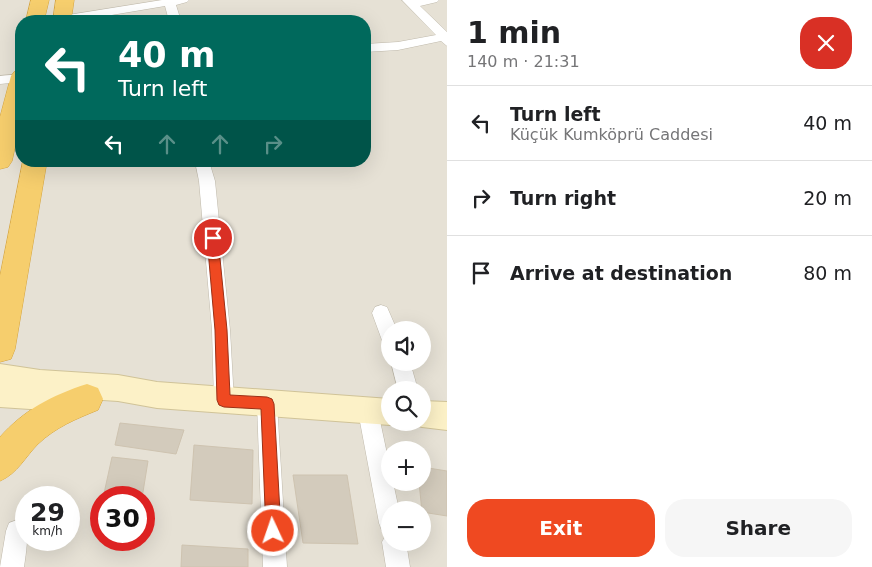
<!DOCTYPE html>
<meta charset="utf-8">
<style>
body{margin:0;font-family:"DejaVu Sans",sans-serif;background:#f6f6f6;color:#202124;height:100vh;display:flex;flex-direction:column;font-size:19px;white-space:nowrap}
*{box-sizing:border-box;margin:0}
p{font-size:16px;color:#757577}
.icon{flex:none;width:28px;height:28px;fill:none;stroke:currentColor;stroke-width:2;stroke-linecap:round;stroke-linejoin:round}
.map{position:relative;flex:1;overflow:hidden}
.panel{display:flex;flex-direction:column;background:#fff;width:425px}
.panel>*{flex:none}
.hud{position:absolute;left:15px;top:15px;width:356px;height:152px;border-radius:20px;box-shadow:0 5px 20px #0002;background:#00695c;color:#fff;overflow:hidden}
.fabs{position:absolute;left:381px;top:321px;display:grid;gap:10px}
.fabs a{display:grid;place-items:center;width:50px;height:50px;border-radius:50%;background:#fff;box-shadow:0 5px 20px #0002;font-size:25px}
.speed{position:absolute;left:15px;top:486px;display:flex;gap:10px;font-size:25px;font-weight:700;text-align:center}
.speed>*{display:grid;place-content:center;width:65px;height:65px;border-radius:50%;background:#fff;box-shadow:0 5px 20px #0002;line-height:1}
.speed small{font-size:12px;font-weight:400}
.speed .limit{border:8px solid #d22;background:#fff;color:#111}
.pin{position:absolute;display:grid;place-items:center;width:42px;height:42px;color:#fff;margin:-21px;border:2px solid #fff;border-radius:50%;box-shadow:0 1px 5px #0007}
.me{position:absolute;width:55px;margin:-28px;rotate:357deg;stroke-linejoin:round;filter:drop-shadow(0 0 4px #0008)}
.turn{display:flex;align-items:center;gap:18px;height:105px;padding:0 20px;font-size:22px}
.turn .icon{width:65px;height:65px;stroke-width:2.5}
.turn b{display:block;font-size:35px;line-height:42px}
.lanes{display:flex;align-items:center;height:48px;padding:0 20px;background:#0003;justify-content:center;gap:25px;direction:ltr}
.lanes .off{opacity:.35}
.round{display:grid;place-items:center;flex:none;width:52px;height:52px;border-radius:20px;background:#f6f6f6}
.head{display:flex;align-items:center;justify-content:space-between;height:85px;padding:0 20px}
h1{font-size:30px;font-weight:800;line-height:38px}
.primary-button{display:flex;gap:10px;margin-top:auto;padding:10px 20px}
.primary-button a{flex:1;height:58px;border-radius:20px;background:#ef4921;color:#fff;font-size:20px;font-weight:800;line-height:58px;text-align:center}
.primary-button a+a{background:#f6f6f6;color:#202124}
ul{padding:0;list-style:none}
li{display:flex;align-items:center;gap:15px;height:75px;padding:0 20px;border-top:1px solid #e0e0e0}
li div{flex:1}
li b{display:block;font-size:19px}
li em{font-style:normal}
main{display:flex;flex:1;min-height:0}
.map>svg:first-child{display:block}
</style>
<main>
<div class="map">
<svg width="447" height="567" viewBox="0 0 447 567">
<rect width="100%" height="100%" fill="#f2efe6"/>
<path fill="#e6e1d5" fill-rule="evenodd" d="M0,0H447V567H0ZM21,21H365V161H21ZM390,330H422V362H390ZM390,390H422V422H390ZM390,450H422V482H390ZM26,498H69V540H26ZM101,498H144V540H101ZM390,510H422V542H390Z"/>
<g fill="#d3cbbc" stroke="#cec3b0">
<path d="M120,423L184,430L176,454L115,445Z"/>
<path d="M194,445L253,450L252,504L190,500Z"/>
<path d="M112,457L148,461L142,498H103Z"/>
<path d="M422,467L447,471V516L422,512L419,482H422Z"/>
<path d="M293,475H347L358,544L303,543Z"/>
<path d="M182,545L248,549V567H181Z"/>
</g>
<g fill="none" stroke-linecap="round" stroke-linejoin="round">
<g stroke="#c0baac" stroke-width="1">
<g id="street">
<path d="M162,0H189L187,2L176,5L181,21H169L165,6L76,21L56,20L62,16Z"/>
<path d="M402,0H439L437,2L420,6L447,32V46L441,41L398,50L365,52V44L398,42L436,35Z"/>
<path d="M21,74V82L0,84V76Z"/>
<path d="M195,161H209L215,181L230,330L234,401L231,408L224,411L217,408L214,401L212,330L199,181Z"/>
<path d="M381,305L387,307L397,330H390V345L383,343L372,313L375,307Z"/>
<path d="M391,362H410L418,390H398Z"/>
<path d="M267,394L274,397L277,404L287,567H263L257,404L260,397Z"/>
<path d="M368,401L375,404L378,411L390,468V482H393L399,510H390V542H406L410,567H386L382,542L387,533L382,531L379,523L358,411L361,404Z"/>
<path d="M17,520L25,523C29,537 26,552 24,567H0L6,531L9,523Z"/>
</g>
</g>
<g stroke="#d0c398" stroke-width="2">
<g id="secondary">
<path d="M0,364L40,370L118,375L157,382L390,399V422H397L390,425L157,408L118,401L58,397L55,406L45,410L0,407Z"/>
<path d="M422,401L447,402V430L422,427L412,424L422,422Z"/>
</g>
</g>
<g stroke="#d5a43d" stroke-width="1">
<g id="highway">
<path d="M31,0H49L44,21H26Z"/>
<path d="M56,0H74L71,21H53Z"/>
<path d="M21,70V119L12,161L8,167L0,169V117L11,76L14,72Z"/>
<path d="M23,161H47L15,349L11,359L0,362V276Z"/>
<path d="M87,384L98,388L103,399L98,410C76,419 56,427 38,444C25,457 18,473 0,481V437C24,410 52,395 87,384Z"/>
</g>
</g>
<use href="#street" fill="#fff" fill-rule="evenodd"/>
<use href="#secondary" fill="#fcf1c7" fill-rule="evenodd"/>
<use href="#highway" fill="#f6ce6d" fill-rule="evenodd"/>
</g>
<path fill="#ef4921" stroke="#9b2f15" d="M213,234L218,238L227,330L230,395L267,397L272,399L274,404L281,531L279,536L273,538L268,536L266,531L261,409L224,407L219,405L217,400L215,330L207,238Z"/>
</svg>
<div class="fabs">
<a><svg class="icon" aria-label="sound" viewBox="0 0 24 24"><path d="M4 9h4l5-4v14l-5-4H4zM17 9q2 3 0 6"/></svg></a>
<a><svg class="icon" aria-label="search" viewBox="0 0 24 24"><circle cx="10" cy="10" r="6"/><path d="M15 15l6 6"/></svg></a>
<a>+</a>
<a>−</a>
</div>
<div class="speed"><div>29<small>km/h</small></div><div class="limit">30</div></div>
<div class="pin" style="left:213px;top:238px;background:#d93025"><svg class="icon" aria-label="arrive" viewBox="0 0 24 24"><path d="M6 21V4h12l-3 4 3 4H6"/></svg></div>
<svg class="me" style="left:273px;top:531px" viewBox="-20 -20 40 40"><circle r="17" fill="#ef4921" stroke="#fff" stroke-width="3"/><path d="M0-11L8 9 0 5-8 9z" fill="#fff"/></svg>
<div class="hud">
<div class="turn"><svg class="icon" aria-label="left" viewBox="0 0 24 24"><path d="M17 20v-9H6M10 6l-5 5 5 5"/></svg><div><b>40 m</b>Turn left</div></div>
<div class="lanes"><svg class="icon" aria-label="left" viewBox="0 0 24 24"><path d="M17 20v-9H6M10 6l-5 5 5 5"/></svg><svg class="icon off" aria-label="ahead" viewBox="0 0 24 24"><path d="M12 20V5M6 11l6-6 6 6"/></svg><svg class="icon off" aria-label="ahead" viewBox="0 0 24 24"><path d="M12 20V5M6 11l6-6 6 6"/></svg><svg class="icon off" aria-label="right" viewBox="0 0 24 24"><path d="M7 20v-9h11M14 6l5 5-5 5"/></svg></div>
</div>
</div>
<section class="panel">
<div class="head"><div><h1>1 min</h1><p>140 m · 21:31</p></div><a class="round" style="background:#d93025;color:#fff"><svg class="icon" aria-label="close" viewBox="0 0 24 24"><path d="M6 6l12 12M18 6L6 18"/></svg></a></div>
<ul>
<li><svg class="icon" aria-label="left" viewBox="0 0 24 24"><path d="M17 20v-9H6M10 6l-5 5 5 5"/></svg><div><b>Turn left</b><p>Küçük Kumköprü Caddesi</p></div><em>40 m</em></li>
<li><svg class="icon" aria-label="right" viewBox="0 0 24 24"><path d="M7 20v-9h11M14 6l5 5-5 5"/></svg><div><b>Turn right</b></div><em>20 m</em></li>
<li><svg class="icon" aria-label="arrive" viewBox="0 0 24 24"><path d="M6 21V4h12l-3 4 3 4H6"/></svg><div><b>Arrive at destination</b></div><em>80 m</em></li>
</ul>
<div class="primary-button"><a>Exit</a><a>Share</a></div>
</section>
</main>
